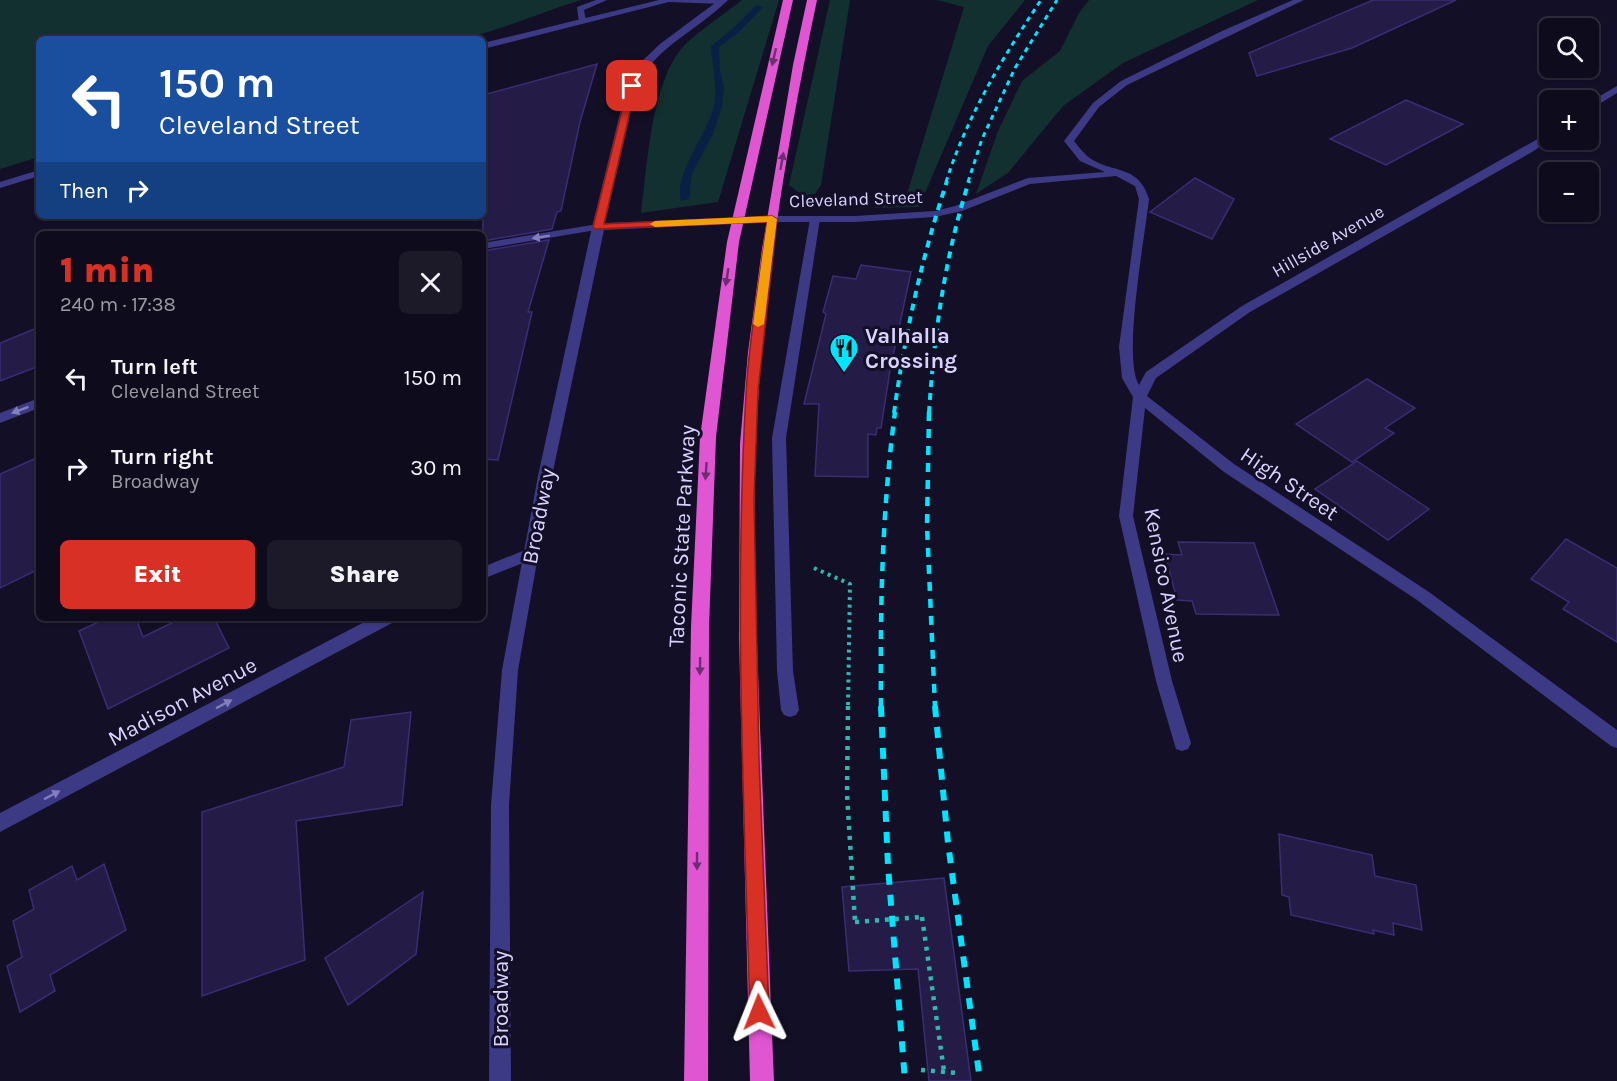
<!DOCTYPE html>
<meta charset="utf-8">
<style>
body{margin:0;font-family:Karla,sans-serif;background:#1c1929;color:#f1f3f6;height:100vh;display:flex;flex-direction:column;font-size:22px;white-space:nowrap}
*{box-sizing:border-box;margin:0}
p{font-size:20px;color:#9b9ba3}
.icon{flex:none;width:33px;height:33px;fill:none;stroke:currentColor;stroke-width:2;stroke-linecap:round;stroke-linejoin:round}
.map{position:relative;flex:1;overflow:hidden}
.drawer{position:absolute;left:36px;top:231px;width:450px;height:390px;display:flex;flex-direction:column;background:#0e0b1c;border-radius:9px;box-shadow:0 2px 4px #0004,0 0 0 2px #2e2b3b}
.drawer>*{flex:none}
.guide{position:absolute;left:36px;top:36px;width:450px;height:183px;border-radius:9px;box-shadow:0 2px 4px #0004,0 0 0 2px #2e2b3b;background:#1a4fa0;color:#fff;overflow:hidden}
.buttons{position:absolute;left:1539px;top:18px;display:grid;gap:12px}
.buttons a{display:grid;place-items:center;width:60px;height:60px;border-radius:9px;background:#0e0b1c;box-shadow:0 2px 4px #0004,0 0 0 2px #2e2b3b;font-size:30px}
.pin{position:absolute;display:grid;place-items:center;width:51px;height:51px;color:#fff;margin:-26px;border-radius:12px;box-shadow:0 3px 9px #0006}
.me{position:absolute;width:66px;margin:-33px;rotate:358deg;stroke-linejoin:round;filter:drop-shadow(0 0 4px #0008)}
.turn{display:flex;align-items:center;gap:21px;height:126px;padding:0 24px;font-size:27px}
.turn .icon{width:78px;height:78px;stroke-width:2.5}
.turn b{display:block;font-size:42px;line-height:51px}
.then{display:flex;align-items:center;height:57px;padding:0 24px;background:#0003;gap:12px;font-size:22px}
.round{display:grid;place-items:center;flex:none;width:63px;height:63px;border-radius:9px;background:#1c1929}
.summary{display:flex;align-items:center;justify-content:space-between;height:102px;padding:0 24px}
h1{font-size:36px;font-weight:800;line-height:45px;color:#d93025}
.button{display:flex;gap:12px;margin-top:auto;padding:12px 24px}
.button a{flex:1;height:69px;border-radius:9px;background:#d93025;color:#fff;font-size:24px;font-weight:800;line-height:69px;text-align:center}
.button a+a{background:#1c1929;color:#f1f3f6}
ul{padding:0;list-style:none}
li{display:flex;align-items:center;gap:18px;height:90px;padding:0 24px}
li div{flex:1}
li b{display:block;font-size:22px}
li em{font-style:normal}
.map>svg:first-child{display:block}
</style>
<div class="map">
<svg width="1617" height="1081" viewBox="0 0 1617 1081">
<rect width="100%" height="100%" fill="#130f26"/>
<g fill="#12302f">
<path d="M0,0H581C541,12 503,30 462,39H39V157L0,169Z"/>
<path d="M742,0H779L718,202L641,213C647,166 651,86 681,49C695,33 725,14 742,0Z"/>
<path d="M830,0H850L821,185L815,194L802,195L789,185Z"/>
<path d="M937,0H1025L988,46L919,207L875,208L879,191L907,194L964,7Z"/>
<path d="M1089,0H1258L1123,63L1063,106L1008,173L976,194L998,131L1022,81L1060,51L1079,13Z"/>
</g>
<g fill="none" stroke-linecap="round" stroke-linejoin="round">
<path fill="#0a1f44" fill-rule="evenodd" d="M756,5L763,7L738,33L719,47L720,71L724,87L722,106L713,134L692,174L689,199L681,201C673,175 707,135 714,106C718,87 712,66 711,46L732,29Z"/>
</g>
<g fill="#241b47" stroke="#3b2d73" stroke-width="1.5">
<path d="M1373,0H1456L1352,48L1257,76L1249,53Z"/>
<path d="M597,64L580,122L561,211L557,212L552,229L483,241V95Z"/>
<path d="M1406,100L1463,124L1386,165L1330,139Z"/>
<path d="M1195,178L1234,199L1212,239L1150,212Z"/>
<path d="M549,240L528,312H532L498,460L483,459V251Z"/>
<path d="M861,265L911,272L890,370L881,428H877L876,435L868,434V477L815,476L819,404H804L826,314L823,312L833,276L856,279Z"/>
<path d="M39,327V366L0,381V343Z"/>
<path d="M1367,379L1415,408L1385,428L1394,433L1352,462L1296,424Z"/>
<path d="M39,457V569L0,588V474Z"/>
<path d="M1357,461L1429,509L1388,540L1315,489Z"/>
<path d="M1566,539L1617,568V642L1563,609L1569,602L1531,579Z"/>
<path d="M1178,542L1254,543L1279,615L1196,614L1192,601L1177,600L1165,554L1182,555Z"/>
<path d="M107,618H136L143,637L182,618H214L229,648L108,709L79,631Z"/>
<path d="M411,712L402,805L296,821L305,960L202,996V812L344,767L351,720Z"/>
<path d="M1279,834L1372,855L1375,876L1416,885L1422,930L1393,923L1394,935L1373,930L1374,934L1291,915L1289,897L1282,895Z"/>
<path d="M104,864L126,930L50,975L55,991L20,1012L7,966L22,957L13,921L34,909L29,890L72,866L77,880Z"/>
<path d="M944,878L971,1081H929L918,969L849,971L842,887Z"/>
<path d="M423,892L416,954L348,1005L325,958Z"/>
</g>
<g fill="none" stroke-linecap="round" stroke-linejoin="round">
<path stroke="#2fb8b0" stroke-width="4" stroke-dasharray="3 4.5" stroke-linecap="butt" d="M814,568L850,584L848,707"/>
<g stroke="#2fb8b0" stroke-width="4.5" stroke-dasharray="4 6" stroke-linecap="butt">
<path d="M848,706L847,794L855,922"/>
<path d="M922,917L944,1071"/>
<path d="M921,1070L958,1073"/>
</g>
<g fill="#3d3a85" fill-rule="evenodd">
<path d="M596,0H607L584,10L586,21L579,23L577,7Z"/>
<path d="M815,216L820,219L786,438L793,671L799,710L796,715L790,717L784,715L781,710L777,671L772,438L810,219Z"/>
</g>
<g fill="#3d3a85" fill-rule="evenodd">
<path d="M659,0H724L726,2L722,4L669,2L483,49V43Z"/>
<path d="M1293,0H1304L1127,85L1099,107L1074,141C1078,146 1082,151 1086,155C1109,175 1138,162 1149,199C1145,236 1122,359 1139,385L1146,372L1242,306L1550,132V140L1532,152L1250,312L1156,378L1147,396L1234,464L1429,592L1617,730V748L1611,746L1417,600L1224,472L1145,408L1133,516L1172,681L1191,743L1188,749L1182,751L1176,749L1156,681L1119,516L1133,397L1122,378L1119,347L1139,199L1135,186L1116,176L1030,184L962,211L935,217L855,222H772L767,219L772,216H855L935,211L955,206L1028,178L1105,172L1080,161L1064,141L1093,103L1121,81L1222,31Z"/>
<path d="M1617,86V93L1588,111V103Z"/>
<path d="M39,170V176L0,188V182Z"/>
<path d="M598,224L604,227L602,229L483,249V243Z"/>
<path d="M39,398V408L0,423V413Z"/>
<path d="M530,548L535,550L538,554L535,558L483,579V567Z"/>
<path d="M372,618H394L392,623L0,832V813Z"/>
</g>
<path fill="#3d3a85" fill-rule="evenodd" d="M719,0H728C697,31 659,44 637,85L605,223L772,216L777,219L772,222L604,230L552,476L518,670L509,805L511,1081H489L491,805L502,670L538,476L592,227L627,85L640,63L660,44Z"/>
<g fill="#e055d1" fill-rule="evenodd">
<path d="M783,0H793L739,242L716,437L709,627L708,1081H684L691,627L700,437L727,242Z"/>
<path d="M807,0H817C787,142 761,298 756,443C752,537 757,633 760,727C765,845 769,963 774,1081H750L739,637L740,444L748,352L762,249L793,65Z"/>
</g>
<g stroke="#00e5ff" stroke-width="3" stroke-dasharray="5 4.5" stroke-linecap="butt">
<path d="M946,182C967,116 1003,57 1041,0"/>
<path d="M968,182L982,139L1015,68L1057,0"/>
</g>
<g stroke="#00e5ff" stroke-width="4" stroke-dasharray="7 6" stroke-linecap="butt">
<path d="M894,413C905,333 922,257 947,181"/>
<path d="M929,413C934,334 945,256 969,181"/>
</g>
<g stroke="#00e5ff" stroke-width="4.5" stroke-dasharray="9 8" stroke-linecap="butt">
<path d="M929,412L927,526L935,707"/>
<path d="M881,707C880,608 882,510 895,412"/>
</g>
<g stroke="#00e5ff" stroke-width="6" stroke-dasharray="11 10" stroke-linecap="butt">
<path d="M881,706L888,866L905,1081"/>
<path d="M935,706L948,843L980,1081"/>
</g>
<path stroke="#2fb8b0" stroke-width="4.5" stroke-dasharray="4 6" stroke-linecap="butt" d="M855,922L922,917"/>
</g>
<defs><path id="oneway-solid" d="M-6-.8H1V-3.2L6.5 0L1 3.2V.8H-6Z" transform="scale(1.5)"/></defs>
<g fill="#6f2e73">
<use href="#oneway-solid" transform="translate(774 57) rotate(103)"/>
<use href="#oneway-solid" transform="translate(782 161) rotate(-80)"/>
<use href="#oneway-solid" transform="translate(727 277) rotate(99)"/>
<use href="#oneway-solid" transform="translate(706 471) rotate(94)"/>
<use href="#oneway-solid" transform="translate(700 666) rotate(91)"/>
<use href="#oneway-solid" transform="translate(697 861) rotate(90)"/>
</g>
<g fill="#837fbc">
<use href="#oneway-solid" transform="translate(541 237) rotate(171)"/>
<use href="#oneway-solid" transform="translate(20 410) rotate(159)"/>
<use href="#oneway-solid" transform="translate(224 704) rotate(-28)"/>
<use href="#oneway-solid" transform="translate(52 795) rotate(-28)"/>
</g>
<path fill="#d93025" stroke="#8d1f18" stroke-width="1.5" d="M632,83L636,86L604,224L772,216L777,219L758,391L754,499L759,760L769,1012L766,1019L759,1022L753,1019L750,1012C744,807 734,599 746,394C749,337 760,279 767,222L595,229L593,227L628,86Z"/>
<path fill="#f59e0b" d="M772,216L777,219L764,324L758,327L753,324L767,222L655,227L650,224L655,221Z"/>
<defs>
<g id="restaurant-pin" transform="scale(1.5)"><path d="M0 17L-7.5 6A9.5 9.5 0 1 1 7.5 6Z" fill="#00e5ff" stroke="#130f26"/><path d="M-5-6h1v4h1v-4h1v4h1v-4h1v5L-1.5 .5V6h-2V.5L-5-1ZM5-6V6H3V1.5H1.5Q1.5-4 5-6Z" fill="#111"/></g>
</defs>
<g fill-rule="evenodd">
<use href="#restaurant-pin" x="844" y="348"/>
</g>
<g text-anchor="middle" stroke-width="6" stroke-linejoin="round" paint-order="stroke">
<g font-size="18" fill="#d9d4ff" stroke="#130f26">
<text transform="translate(856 199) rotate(-2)" y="6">Cleveland Street</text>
<text transform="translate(1328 241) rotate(-30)" y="6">Hillside Avenue</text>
</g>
<g font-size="22" font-weight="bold" fill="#d9d4ff" stroke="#130f26" text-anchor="start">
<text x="865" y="343">Valhalla<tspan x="865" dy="25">Crossing</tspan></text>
</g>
<g font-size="22" fill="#d9d4ff" stroke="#130f26">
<text transform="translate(1290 483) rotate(34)" y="8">High Street</text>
<text transform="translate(538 516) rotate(-79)" y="8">Broadway</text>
<text transform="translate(681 536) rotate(-87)" y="8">Taconic State Parkway</text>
<text transform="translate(1167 585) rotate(79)" y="8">Kensico Avenue</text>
<text transform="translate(182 701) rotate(-28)" y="8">Madison Avenue</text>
<text transform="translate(500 999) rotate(-90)" y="8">Broadway</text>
</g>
</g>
</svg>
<div class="buttons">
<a><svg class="icon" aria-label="search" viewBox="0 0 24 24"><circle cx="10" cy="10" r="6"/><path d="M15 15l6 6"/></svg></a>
<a>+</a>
<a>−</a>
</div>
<div class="pin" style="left:632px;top:86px;background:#d93025"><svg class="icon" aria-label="arrive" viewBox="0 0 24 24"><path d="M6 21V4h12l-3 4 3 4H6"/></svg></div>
<svg class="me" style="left:759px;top:1012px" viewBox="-20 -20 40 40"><path d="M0-17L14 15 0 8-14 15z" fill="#d93025" stroke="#fff" stroke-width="4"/></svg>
<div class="guide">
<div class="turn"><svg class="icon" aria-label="left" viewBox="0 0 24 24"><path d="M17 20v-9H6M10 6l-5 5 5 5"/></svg><div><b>150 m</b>Cleveland Street</div></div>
<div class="then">Then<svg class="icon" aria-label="right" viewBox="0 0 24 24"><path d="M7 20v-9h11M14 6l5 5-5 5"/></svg></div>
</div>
<section class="drawer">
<div class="summary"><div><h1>1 min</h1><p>240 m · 17:38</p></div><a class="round"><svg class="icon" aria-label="close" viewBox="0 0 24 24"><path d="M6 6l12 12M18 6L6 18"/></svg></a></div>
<ul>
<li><svg class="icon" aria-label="left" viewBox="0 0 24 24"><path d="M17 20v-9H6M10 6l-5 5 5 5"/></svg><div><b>Turn left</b><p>Cleveland Street</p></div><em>150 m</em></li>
<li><svg class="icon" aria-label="right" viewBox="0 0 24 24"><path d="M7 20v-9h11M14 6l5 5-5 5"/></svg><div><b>Turn right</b><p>Broadway</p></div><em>30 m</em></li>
</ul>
<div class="button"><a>Exit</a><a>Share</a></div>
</section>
</div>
